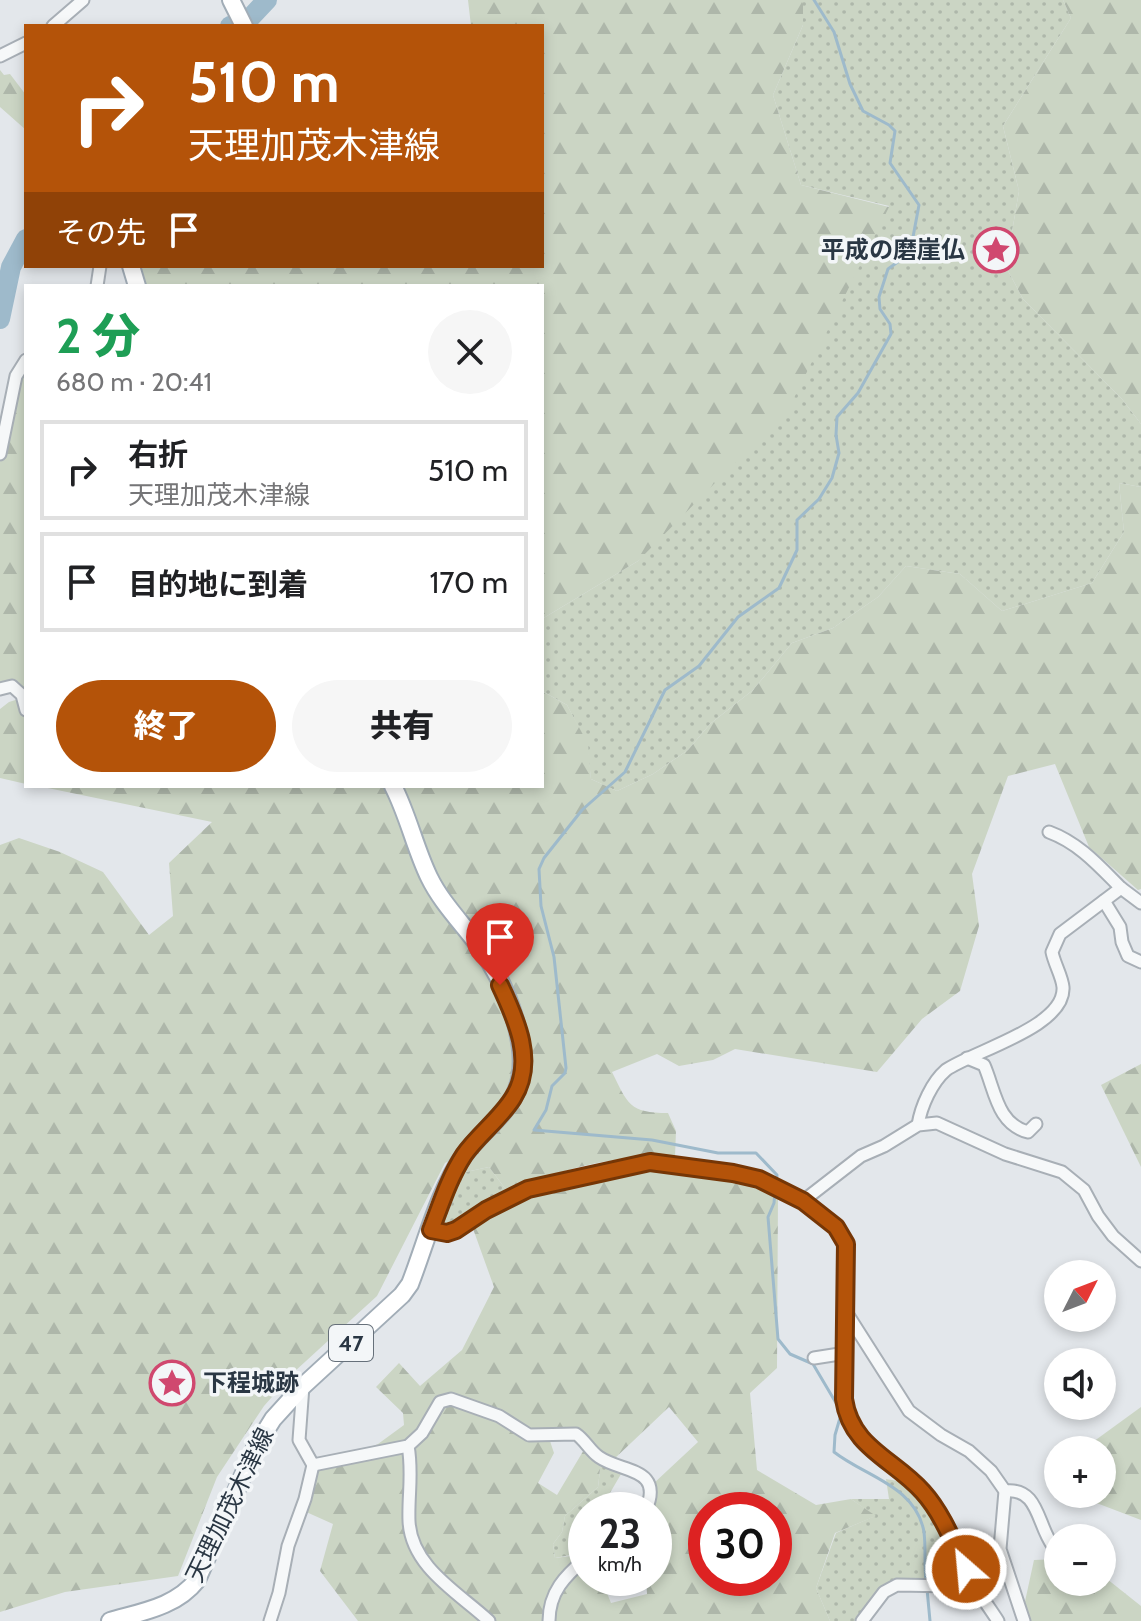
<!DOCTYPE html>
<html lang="ja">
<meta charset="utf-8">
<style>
body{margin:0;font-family:Cabin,"Noto Sans JP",sans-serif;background:#f6f6f6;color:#202124;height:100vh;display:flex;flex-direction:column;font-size:30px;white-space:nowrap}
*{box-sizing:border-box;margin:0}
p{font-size:26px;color:#757577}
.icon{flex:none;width:44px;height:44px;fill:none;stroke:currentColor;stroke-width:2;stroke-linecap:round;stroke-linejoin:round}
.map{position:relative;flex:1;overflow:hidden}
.panel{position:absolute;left:24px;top:284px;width:520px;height:504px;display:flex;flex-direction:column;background:#fff;border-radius:0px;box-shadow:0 4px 12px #0003}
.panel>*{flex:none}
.banner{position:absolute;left:24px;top:24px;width:520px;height:244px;border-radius:0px;box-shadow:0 4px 12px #0003;background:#b45309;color:#fff;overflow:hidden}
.needle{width:52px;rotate:48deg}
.fabs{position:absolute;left:1044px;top:1260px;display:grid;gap:16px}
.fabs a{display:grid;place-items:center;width:72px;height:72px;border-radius:50%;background:#fff;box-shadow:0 4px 12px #0003;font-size:40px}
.speed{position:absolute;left:568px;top:1492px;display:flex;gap:16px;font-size:40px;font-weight:700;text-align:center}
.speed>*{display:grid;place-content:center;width:104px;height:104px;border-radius:50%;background:#fff;box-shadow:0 4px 12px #0003;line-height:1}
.speed small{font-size:20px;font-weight:400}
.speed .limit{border:12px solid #d22;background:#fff;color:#111}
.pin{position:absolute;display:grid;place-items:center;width:68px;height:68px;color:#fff;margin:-82px -34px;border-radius:50% 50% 50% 0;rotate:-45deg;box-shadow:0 0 8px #0007}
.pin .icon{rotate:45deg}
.me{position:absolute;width:88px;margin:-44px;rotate:333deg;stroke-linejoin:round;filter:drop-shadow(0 0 6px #0008)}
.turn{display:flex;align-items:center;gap:28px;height:168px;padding:0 32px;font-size:36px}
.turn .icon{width:104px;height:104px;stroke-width:2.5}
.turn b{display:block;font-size:56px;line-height:68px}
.then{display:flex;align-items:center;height:76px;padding:0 32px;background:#0003;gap:16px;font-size:30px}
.round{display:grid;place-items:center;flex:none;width:84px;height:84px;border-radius:42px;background:#f6f6f6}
.overview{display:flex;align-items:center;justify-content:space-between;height:136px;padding:0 32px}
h1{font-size:48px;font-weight:800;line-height:60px;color:#1e9e55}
.action{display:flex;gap:16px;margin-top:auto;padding:16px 32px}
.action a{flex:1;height:92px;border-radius:48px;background:#b45309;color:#fff;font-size:32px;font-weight:800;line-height:92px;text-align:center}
.action a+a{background:#f6f6f6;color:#202124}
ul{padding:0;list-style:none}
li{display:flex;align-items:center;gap:24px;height:100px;margin:0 16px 12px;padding:0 16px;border:4px solid #e0e0e0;border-radius:0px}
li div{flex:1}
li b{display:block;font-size:30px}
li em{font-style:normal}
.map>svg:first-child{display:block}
</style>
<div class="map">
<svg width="1141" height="1621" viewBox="0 0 1141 1621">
<defs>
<pattern id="grass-dots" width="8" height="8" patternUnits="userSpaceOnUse" patternTransform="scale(2)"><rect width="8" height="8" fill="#cbd5c4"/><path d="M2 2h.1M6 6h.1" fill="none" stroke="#aeb7aa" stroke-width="1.8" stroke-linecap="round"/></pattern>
<pattern id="forest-firs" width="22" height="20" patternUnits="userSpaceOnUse" patternTransform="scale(2)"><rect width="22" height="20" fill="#cbd5c4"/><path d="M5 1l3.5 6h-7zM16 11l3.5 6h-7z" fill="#aeb7aa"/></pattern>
</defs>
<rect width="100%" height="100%" fill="#e3e7eb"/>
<g fill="url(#grass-dots)">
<path d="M803,0H1063L1071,18L1003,126L1019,191L1006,267L1023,299L1122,399L1141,424V487L1119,483L1124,532L1092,583L1002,611L960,574L906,566L878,597L833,628L792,643L753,690L710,724L688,750L653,774L617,791L591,779L587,744L567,705L542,691V619L638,561L889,206L801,185L773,95L803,25Z"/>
<path d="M489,1167L507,1191L453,1227L442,1221L461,1173Z"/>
<path d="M601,1461L624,1469L600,1510H586V1552L555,1558L553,1544L562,1532L565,1516L598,1487Z"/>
<path d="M886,1479C892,1480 900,1481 905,1483C926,1493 957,1554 963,1576L961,1581L897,1582L858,1621H830L816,1588L836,1533L875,1516L851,1499H889Z"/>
</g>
<g fill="url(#forest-firs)" fill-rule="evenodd">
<path d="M468,0H803V25L773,95L801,185L889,207L789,408L638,561L542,619V286H145L138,266H542V26H471Z"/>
<path d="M1063,0H1141V424L1122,399L1023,299L1006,267L1019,191L1003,126L1071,18Z"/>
<path d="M0,70L4,75L10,74L26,95V130L0,107Z"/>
<path d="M26,366V784L0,778V709L9,702L25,697L0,687V462L7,446L20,375Z"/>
<path d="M1119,483L1141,487V889L1138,890L1089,847L1055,764L1008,776L972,874L979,926L960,991L922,1019L877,1072L735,1049L713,1060L679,1066L657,1054L612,1072C628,1104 629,1113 668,1113L676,1131L675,1157C620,1153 557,1170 507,1191L489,1167L461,1173C475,1149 519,1111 525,1091C548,1014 471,951 440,888C423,855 411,820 397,786H542V691L567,705L588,744L591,779L617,791L653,774L688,750L710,724L753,690L792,643L833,628L878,597L906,566L960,574L1002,611L1092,583L1124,532Z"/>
<path d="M38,786H388L475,946L509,1019L516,1070L505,1098L451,1160L445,1163L377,1296L294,1372L264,1406L217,1477L178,1576L65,1592L0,1612V845L19,838L60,852L103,872L149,935L173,916L169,863L212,822Z"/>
<path d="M1141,1064V1167L1101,1085Z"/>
<path d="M651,1170L732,1180L757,1186L778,1196L777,1368L750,1393L757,1470L816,1505L851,1499L876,1516L835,1533L816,1588L830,1621H552L557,1594L586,1562V1578H601L611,1603L647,1594L646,1578H654V1510H650L653,1484L698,1442L669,1407L613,1460L601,1454L582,1433L530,1432L451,1396L406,1443L361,1451L378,1444L404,1425L403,1413L376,1387L399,1363L420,1386L462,1350L494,1287L472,1226L531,1196ZM706,1510H774V1578H706Z"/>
<path d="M446,1403L549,1438L554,1453L538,1483L557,1495L585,1448L601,1461L598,1487L565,1516L562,1532L553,1544L555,1558L586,1554L567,1570L546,1621H494L439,1576L427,1559L414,1532L411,1446Z"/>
<path d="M1141,1407V1520L1086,1499V1494H1102V1450H1086V1447Z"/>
<path d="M405,1452L413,1548L484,1621H358L320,1571L333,1524L304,1511L317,1470Z"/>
<path d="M1058,1559V1582H1102V1575L1141,1606V1621H1030L1024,1606L1034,1560Z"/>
</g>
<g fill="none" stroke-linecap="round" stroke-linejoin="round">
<g stroke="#9ebacb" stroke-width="3">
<path d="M776,1184L777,1175L756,1153H718L652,1140L534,1130L546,1110L552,1086L565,1073L566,1068L554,957L541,906L539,869L544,858L582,810L625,772L665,690L699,666L738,617L779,588L797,550V520L819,499L832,478L839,453L836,435L837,417L858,393L891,334L890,324L880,309L879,297L888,269L910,253L919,205L890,163L895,131L889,125L863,111L850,84L834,32L814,0"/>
<path d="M775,1191L774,1203L768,1217L778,1339L790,1354L813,1364L839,1408L840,1418L835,1435L834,1452C866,1477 916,1486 924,1532C926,1548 924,1565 926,1581"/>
<path d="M927,1589L930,1621"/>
</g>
<g stroke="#9ebacb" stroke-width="20">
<path d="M251,17L267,0"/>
<path d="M230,26L233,25"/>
<path d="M0,319L11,267L26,239"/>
</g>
<g stroke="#a8afb6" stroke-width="15">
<g id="street">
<path d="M53,26L83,0"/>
<path d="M0,56L26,43"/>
<path d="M97,286L100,266"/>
<path d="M0,454L16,376L26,360"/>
<path d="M0,689L12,686L22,695L26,710"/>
<path d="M1121,888L1141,903"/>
<path d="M1104,901L1120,927L1122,942L1128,956L1141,962"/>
<path d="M967,1058L984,1065C995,1090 997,1124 1028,1132L1036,1124"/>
<path d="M918,1125C921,1106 932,1082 946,1070C973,1051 1066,1027 1063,987C1062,976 1054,963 1052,952L1060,934L1121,888C1099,866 1079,843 1049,832"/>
<path d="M803,1201L861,1156L884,1146L918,1125L937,1123L1005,1154L1062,1172L1084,1190L1098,1216L1113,1236L1141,1261"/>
<path d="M431,1230L447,1233L456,1230L486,1210L528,1189L650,1162L733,1173L759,1179L803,1201L836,1227L846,1244L844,1399C850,1447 893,1459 922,1491C944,1515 956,1550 971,1579C979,1594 989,1607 998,1621"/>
<path d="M846,1312L909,1411L941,1435L969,1451L991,1471L1005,1491L1000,1549L1024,1621"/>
<path d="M814,1358L846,1353"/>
<path d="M408,1446C413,1472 408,1495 409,1521C411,1567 459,1593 489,1621"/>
<path d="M313,1465L408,1446L422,1433L440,1402L451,1399L499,1416L529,1435L576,1434C585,1440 590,1451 599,1457C622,1473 664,1467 646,1510"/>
<path d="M1005,1491C1039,1487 1037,1525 1053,1546"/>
<path d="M270,1621L279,1593L288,1546L305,1499L313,1465L299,1440L303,1386"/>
<path d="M549,1621C549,1592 565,1576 586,1558"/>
<path d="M862,1621L884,1592L897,1585L952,1586L972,1580"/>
</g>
</g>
<g stroke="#a2adb7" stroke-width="20">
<g id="primary">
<path d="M231,0L244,26"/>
<path d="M131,266L137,286"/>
<path d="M110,1621C141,1612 176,1607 197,1580L255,1448L273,1419L303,1386L402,1295L410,1284C426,1243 439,1190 464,1155C479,1134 504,1117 515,1094C535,1052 505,981 479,946C462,923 441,902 429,877C415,848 408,815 393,786"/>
</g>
</g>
<use href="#street" stroke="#f6f8f9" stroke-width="11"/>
<use href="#primary" stroke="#fff" stroke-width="16"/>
</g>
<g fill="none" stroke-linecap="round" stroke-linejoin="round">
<g stroke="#753606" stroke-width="20">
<path id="route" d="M500,985C516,1019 536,1062 513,1098C500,1119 478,1135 464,1155C449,1178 441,1204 431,1230L447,1233L456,1230L486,1210L528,1189L650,1162L733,1173L759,1179L803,1201L836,1227L846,1244L844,1399C851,1448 894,1459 923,1492C942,1513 954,1544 966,1569"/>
</g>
<use href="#route" stroke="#b45309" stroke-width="14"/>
</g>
<defs>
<g id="sight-ring" transform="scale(2.3)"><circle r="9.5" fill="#f3f6f8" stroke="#d0486f" stroke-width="1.5"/><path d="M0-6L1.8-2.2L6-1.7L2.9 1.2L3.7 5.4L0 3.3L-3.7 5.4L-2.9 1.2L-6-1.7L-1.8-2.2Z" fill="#d0486f"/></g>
</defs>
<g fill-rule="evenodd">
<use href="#sight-ring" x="996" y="250"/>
<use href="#sight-ring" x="172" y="1383"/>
</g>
<g text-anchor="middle" stroke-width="7" stroke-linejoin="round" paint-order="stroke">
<rect fill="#f3f6f8" stroke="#66707a" stroke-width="2" x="329" y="1325" width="44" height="36" rx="6"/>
<g font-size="22" font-weight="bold" fill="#2a3744">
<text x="351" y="1351">47</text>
</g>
<g font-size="24" font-weight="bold" fill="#2a3744" stroke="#f3f6f8" text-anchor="end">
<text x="965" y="258">平成の磨崖仏</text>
<text x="203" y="1391" text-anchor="start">下程城跡</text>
</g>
<g font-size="24" fill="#2a3744" stroke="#f3f6f8">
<text transform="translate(230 1505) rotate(-64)" y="8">天理加茂木津線</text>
</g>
</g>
</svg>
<div class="fabs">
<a><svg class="needle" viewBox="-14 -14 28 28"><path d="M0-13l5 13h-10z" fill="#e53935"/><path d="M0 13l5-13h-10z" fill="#757577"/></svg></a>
<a><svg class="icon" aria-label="sound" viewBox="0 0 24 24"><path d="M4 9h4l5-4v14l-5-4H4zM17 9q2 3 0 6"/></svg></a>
<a>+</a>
<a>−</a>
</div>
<div class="speed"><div>23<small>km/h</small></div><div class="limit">30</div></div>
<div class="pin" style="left:500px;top:985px;background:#d93025"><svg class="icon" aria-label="arrive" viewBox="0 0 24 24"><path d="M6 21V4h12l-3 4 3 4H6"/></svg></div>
<svg class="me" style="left:966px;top:1569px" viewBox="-20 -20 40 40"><circle r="17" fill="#b45309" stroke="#fff" stroke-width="3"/><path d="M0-11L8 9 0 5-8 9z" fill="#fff"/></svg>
<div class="banner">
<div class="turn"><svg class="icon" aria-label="right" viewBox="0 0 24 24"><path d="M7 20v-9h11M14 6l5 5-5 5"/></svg><div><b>510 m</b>天理加茂木津線</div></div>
<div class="then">その先<svg class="icon" aria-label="arrive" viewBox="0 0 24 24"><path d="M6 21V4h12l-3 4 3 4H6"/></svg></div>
</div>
<section class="panel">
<div class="overview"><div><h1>2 分</h1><p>680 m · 20:41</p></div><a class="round"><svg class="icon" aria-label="close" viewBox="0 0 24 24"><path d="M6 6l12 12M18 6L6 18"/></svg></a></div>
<ul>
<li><svg class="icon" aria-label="right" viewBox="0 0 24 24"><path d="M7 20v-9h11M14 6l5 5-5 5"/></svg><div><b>右折</b><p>天理加茂木津線</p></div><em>510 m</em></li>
<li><svg class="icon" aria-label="arrive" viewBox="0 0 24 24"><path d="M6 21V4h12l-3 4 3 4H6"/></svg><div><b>目的地に到着</b></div><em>170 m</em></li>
</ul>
<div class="action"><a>終了</a><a>共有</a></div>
</section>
</div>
